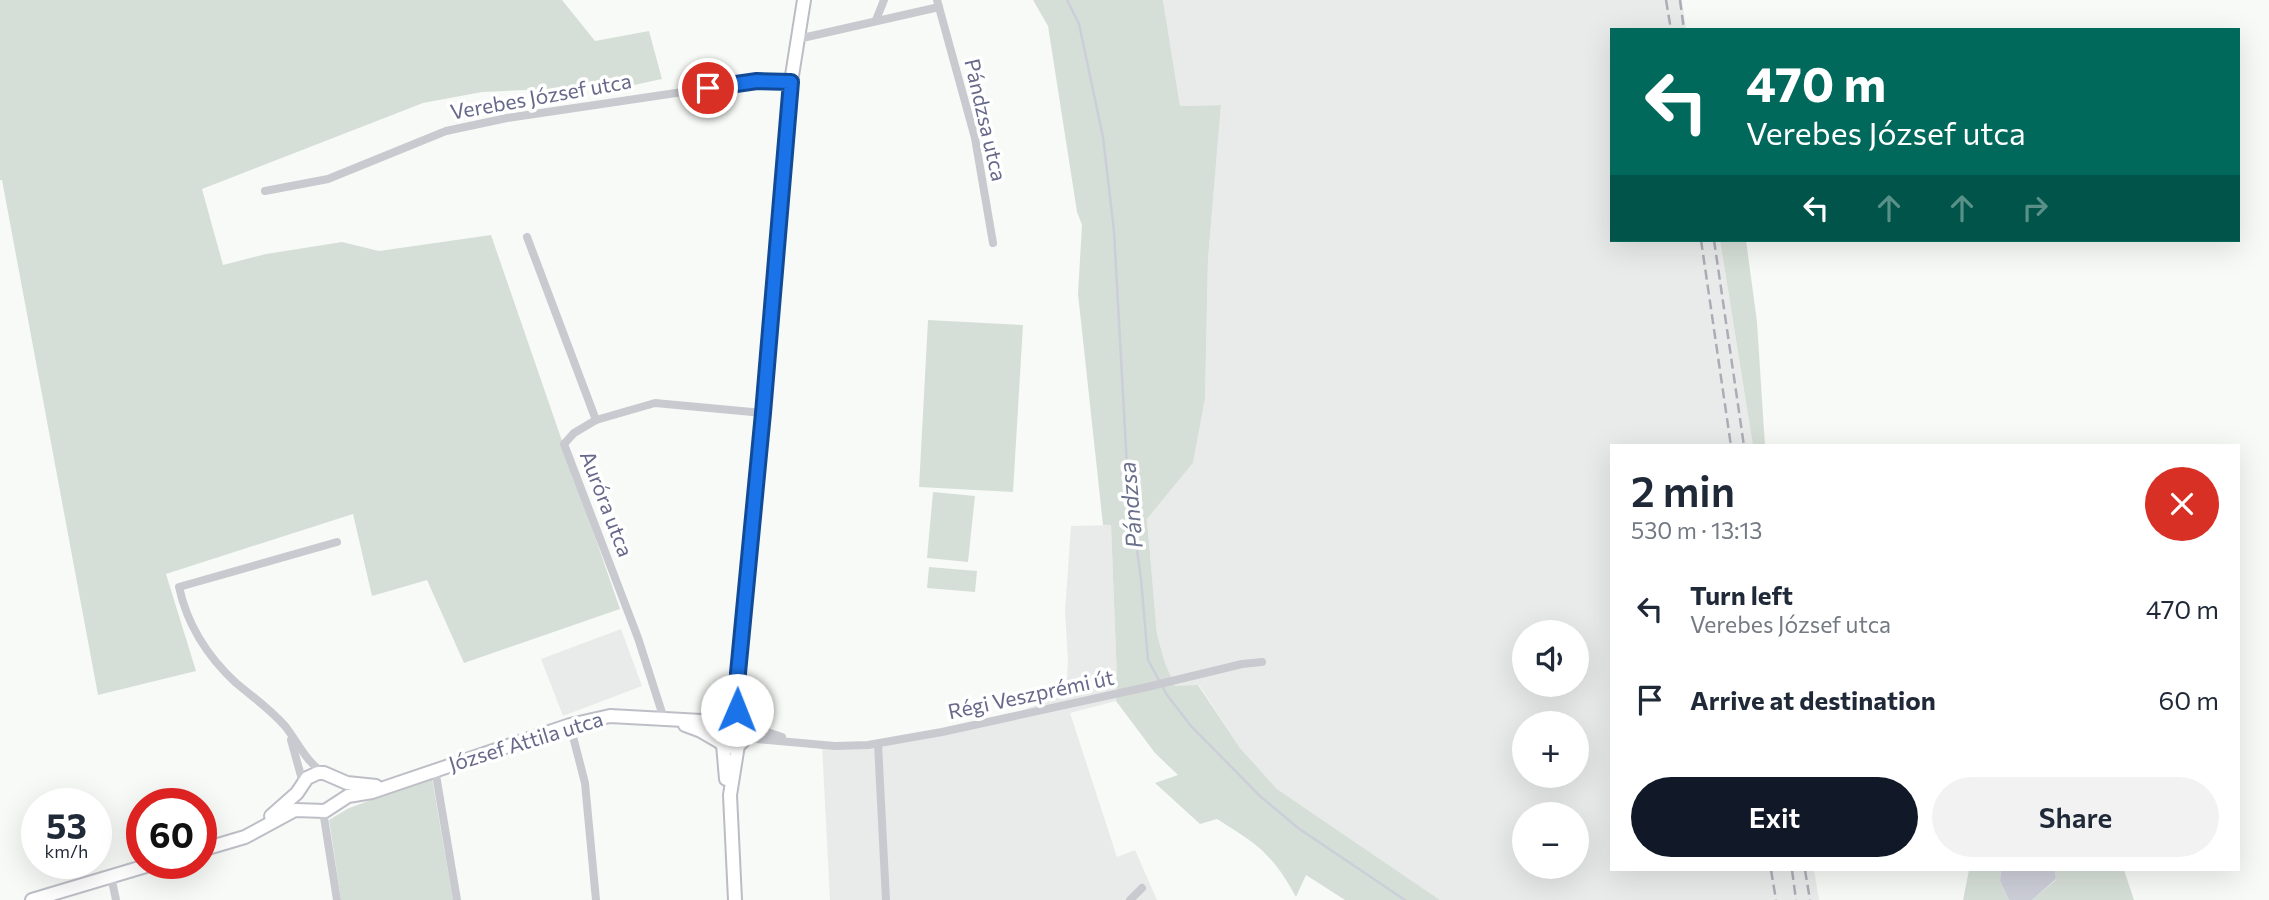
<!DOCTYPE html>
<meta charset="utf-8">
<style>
body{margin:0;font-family:Commissioner,sans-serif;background:#f2f2f3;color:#1f2937;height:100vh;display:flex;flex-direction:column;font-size:26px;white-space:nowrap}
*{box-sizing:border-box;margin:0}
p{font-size:23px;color:#747a83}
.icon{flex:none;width:38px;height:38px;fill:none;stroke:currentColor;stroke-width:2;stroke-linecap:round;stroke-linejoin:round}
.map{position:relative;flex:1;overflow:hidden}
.sheet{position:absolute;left:1610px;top:444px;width:630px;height:427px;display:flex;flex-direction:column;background:#fff;border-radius:0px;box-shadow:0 7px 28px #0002}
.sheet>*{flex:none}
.top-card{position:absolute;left:1610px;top:28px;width:630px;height:214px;border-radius:0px;box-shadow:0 7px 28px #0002;background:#00695c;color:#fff;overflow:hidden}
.tools{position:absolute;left:1512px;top:620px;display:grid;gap:14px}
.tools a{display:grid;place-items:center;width:77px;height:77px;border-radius:50%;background:#fff;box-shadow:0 7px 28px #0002;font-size:35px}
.speed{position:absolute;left:21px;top:788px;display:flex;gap:14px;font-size:35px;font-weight:700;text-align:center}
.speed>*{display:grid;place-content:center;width:91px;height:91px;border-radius:50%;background:#fff;box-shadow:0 7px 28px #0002;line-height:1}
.speed small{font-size:18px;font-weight:400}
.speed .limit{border:10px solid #d22;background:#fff;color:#111}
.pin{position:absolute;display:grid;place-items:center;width:60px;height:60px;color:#fff;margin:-30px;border:4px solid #fff;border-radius:50%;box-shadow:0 2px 7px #0007}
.me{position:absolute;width:77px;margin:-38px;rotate:1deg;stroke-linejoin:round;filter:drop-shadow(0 0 5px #0008)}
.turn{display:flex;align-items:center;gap:24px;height:147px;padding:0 21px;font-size:32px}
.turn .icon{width:91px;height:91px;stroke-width:2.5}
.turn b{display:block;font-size:49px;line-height:60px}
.lanes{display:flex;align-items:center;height:66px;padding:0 21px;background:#0003;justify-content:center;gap:35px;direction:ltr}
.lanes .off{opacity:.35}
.round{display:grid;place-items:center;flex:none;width:74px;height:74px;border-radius:37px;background:#f2f2f3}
.head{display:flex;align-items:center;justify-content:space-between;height:119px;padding:0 21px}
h1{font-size:42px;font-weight:600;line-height:52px}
.action{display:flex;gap:14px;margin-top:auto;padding:14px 21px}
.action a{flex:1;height:80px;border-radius:42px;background:#111827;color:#fff;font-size:28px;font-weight:600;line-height:80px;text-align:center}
.action a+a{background:#f2f2f3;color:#1f2937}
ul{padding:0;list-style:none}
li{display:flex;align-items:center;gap:21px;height:91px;padding:0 21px}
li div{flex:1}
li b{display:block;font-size:26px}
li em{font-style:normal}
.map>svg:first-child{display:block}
</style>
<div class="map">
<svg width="2269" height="900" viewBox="0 0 2269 900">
<rect width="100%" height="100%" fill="#f8faf7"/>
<g fill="#e9ebea" fill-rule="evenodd">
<path d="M1163,0H1682L1686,30H1612V240H1720L1753,446H1612V870H1814L1819,900H1440L1277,789L1240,748L1199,685L1175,687L1165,663L1157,634L1147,519L1193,463L1205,399L1208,259L1221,105L1180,106ZM1524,632H1577V684H1524ZM1524,723H1577V775H1524ZM1524,814H1577V866H1524Z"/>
<path d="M1111,525L1117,680L1116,701L1070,713L1117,857L1135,850L1157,900H830L822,745H868L996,719L1066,695L1068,662L1065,611L1071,526Z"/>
<path d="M621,629L642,686L563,716L541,659Z"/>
</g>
<g fill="#d6dfd7">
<path d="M0,0H562L595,41L649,31L662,79L634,85L482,92L423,103L202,189L223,265L266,254L342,242L379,251L491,235L620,609L464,663L427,580L372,596L353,514L166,574L196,671L98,695L2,180H0Z"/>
<path d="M1033,0H1163L1180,106L1221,105L1208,259L1205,399L1193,463L1147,519L1157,634L1165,663L1175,686L1198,685L1240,748L1277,789L1440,900H1345L1306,875L1296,897C1273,854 1257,844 1217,819L1200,824L1155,783L1178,775L1155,753L1116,701L1117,680L1111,525H1103L1078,294L1082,225L1077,212L1048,26Z"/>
<path d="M1720,240H1746L1757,322L1765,446H1753Z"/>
<path d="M928,320L1023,325L1013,492L919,487Z"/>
<path d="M933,492L975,496L968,562L927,558Z"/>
<path d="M929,567L977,571L975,592L927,588Z"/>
<path d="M432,778L453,900H341L329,820L349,808Z"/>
<path d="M1969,870H2001L2000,881L2009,900H1963Z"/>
<path d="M2055,870H2124L2134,900H2032L2056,880Z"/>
</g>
<path fill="#ccced8" d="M2001,870H2055L2056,879L2032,900H2009L2000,881Z"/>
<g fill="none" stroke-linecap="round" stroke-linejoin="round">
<path stroke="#ccced8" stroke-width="2.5" d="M1067,0L1079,24L1103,137L1114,231L1128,485L1141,579L1148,660L1167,695L1191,726L1260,796L1298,828L1405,900"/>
<g stroke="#bebec7" stroke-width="16">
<g id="secondary">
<path d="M685,725L701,731L720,742"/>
<path d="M271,816L297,793L307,778L318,773H324L347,783L376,786"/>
<path d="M201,850L245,837L295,810L325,811L348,796L372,792L570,725L610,716L720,722"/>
<path d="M32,900L156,863"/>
</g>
</g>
<g stroke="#bcbcc4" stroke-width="16">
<g id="primary">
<circle cx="731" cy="732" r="15"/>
<path d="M724,719L734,683"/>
<path d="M741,720L737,711L738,673L763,413L791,82L804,0"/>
<path d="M723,744L726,779"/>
<path d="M735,900L730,795L738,745"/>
</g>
</g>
<g stroke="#c9cad0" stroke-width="8">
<path d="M937,0L975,138L993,243"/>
<path d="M876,20L884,0"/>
<path d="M798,39L939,7"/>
<path d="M265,191L328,179L446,131L507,118L757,81L791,82"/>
<path d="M527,237L596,420L574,433L564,444L638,638L664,719"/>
<path d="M596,420L655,403L763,413"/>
<path d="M744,724L782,737"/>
<path d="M570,725L585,783L596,900"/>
<path d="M745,738L835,746L868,745L942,732L1147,687L1242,664L1262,662"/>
<path d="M291,740L303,783"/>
<path d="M878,744L886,900"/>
<path d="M435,769L457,900"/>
<path d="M322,772C305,760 297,741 285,726C270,709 253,697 236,683C208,657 187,624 179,587L337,542"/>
<path d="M323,811L337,900"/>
<path d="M111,876L116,900"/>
<path d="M1130,900L1142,888"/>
</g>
<use href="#secondary" stroke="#fff" stroke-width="12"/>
<use href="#primary" stroke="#fff" stroke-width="12"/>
<g stroke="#abacb6" stroke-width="2.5" stroke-dasharray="10 5" stroke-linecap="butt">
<path d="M1666,0L1671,30"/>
<path d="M1680,0L1684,30"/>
<path d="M1701,240L1731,446"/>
<path d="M1714,240L1744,446"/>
<path d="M1771,870L1776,900"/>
<path d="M1792,870L1796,900"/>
<path d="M1805,870L1810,900"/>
</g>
</g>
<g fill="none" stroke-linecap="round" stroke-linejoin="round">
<g stroke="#114b97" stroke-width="18">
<path id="route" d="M708,88L757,81L791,82L763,413L738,673L737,710"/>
</g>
<use href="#route" stroke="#1a73e8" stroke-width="12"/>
</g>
<g text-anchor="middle" stroke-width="7" stroke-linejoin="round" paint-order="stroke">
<g font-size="21" fill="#67698a" stroke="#fff">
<text transform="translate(541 97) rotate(-10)" y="7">Verebes József utca</text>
<text transform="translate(985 120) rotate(77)" y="7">Pándzsa utca</text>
<text transform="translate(606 504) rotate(69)" y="7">Auróra utca</text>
<text transform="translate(1031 695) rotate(-12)" y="7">Régi Veszprémi út</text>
<text transform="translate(526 742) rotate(-17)" y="7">József Attila utca</text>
</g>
<g font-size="23" font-style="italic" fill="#69708b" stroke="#fff">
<text transform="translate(1131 505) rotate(-95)" y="8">Pándzsa</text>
</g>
</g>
</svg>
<div class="tools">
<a><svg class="icon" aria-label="sound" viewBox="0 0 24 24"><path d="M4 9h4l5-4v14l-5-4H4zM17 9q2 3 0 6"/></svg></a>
<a>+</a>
<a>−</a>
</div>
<div class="speed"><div>53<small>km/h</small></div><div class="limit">60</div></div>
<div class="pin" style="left:708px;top:88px;background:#d93025"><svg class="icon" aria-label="arrive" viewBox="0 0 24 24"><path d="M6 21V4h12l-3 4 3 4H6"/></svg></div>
<svg class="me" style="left:737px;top:710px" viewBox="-20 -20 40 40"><circle r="19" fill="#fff"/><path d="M0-13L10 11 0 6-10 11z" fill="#1a73e8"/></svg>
<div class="top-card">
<div class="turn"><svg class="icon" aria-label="left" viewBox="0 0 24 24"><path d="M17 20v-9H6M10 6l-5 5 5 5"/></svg><div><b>470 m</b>Verebes József utca</div></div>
<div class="lanes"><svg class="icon" aria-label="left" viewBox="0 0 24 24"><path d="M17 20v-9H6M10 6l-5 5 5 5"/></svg><svg class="icon off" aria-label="ahead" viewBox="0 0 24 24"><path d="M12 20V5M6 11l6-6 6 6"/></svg><svg class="icon off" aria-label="ahead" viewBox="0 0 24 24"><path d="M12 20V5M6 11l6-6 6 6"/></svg><svg class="icon off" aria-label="right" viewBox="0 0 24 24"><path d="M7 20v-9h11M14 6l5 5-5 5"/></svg></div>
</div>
<section class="sheet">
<div class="head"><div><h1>2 min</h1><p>530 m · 13:13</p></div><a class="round" style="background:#d93025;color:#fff"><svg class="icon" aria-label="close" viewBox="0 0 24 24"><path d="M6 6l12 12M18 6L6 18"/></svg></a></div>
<ul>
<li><svg class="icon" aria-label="left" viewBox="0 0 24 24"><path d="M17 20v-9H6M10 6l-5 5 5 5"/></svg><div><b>Turn left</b><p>Verebes József utca</p></div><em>470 m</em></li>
<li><svg class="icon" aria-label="arrive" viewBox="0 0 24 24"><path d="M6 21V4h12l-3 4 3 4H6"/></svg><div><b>Arrive at destination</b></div><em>60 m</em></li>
</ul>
<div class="action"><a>Exit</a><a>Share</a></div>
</section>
</div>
